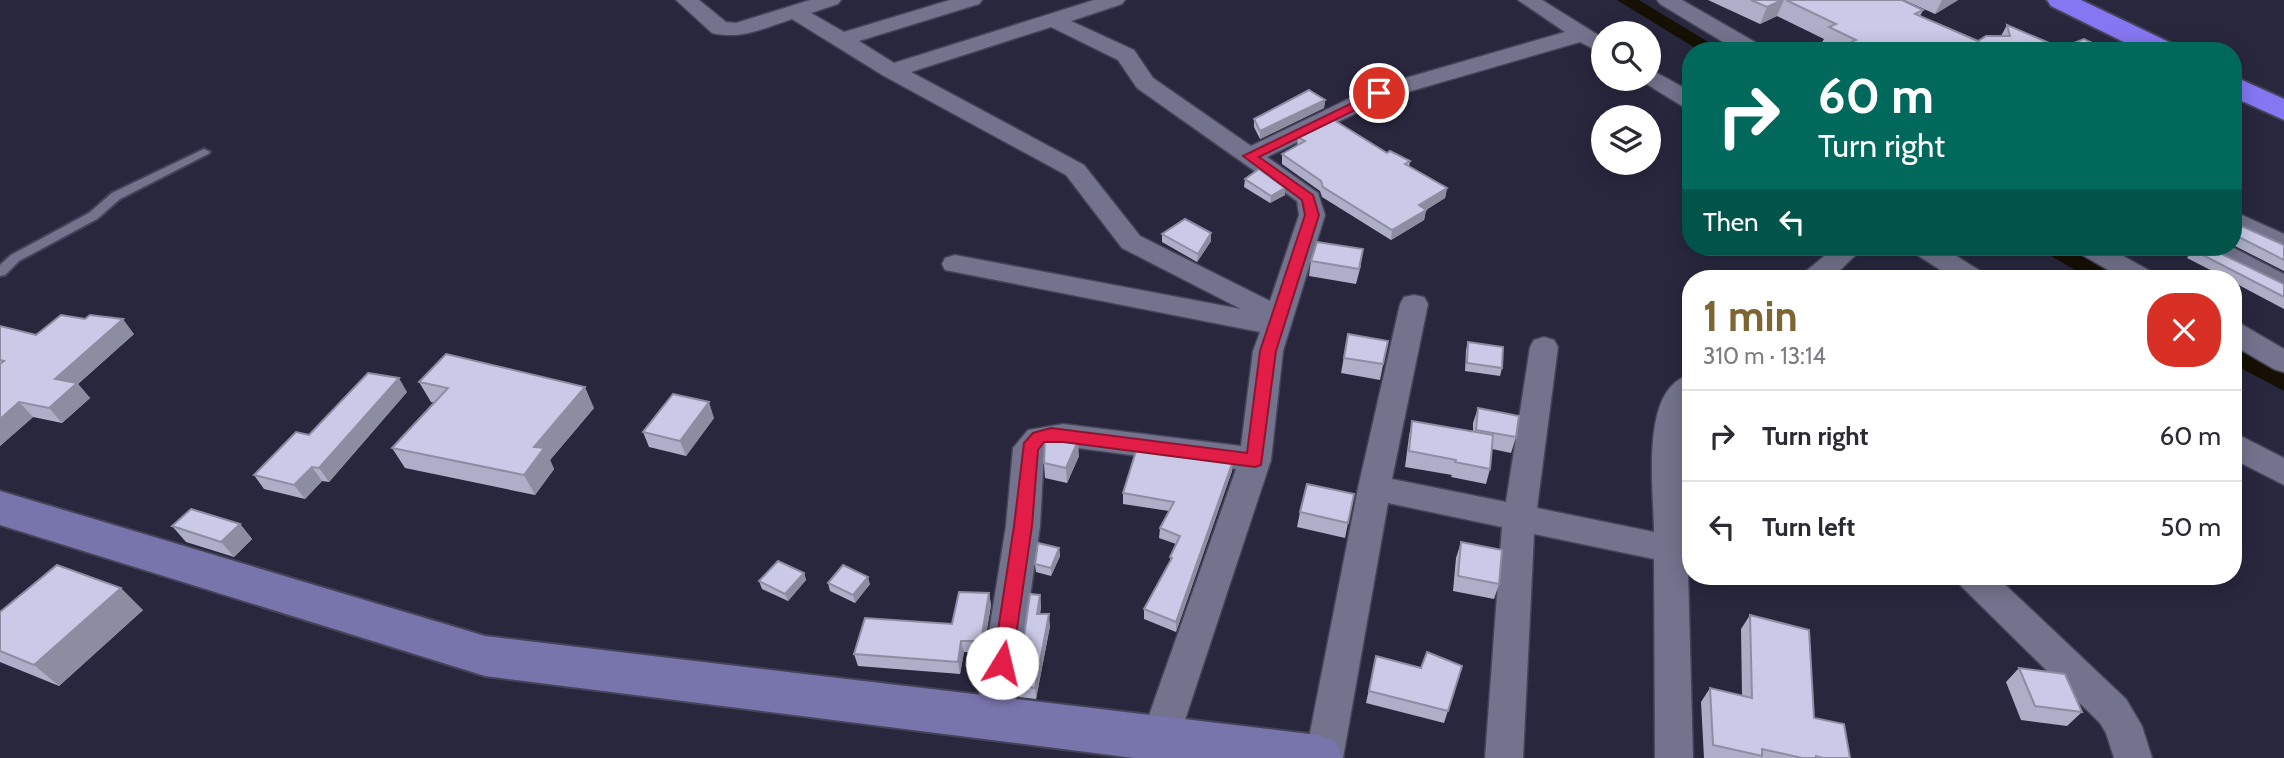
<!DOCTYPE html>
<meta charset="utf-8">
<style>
body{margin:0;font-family:Cabin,sans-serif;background:#f7f7f7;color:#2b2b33;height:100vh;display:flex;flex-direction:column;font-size:26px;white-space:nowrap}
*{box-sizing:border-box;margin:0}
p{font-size:23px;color:#7c7c81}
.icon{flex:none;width:38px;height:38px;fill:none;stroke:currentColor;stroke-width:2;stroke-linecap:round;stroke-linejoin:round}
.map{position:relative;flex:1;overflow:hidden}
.details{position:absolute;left:1682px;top:270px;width:560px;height:315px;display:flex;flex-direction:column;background:#fff;border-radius:28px;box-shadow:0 4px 18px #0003}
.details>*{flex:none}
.hud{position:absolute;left:1682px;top:42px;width:560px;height:214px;border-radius:28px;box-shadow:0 4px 18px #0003;background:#00695c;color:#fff;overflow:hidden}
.tools{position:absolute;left:1591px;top:21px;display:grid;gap:14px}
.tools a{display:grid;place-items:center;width:70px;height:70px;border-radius:50%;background:#fff;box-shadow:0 4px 18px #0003;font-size:35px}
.pin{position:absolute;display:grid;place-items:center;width:60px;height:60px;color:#fff;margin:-30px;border:4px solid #fff;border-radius:50%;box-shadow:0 2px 7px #0007}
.me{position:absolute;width:77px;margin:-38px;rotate:9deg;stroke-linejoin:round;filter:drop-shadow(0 0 5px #0008)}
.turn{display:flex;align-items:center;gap:24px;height:147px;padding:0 21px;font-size:32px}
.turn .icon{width:91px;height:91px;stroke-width:2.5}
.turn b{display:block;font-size:49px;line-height:60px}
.then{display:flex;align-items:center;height:66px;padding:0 21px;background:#0003;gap:14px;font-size:26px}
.round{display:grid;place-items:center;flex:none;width:74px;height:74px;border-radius:28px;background:#f7f7f7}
.overview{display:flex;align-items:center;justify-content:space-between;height:119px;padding:0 21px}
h1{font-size:42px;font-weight:700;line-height:52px;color:#7e6633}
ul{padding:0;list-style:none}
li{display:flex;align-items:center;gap:21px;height:91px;padding:0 21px;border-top:2px solid #e1e1e2}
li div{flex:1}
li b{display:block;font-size:26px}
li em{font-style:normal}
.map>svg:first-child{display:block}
</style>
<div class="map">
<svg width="2284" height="758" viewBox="0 0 2284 758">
<rect width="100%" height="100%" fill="#28273e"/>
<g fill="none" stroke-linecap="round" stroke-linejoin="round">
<g fill="#161004" fill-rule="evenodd">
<path d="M1617,0H1639L1723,51H1700Z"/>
<path d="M2040,247H2069L2116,272L2119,278H2089L2044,252Z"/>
<path d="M2233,343L2284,370V391L2233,364Z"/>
</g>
<g stroke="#444357" stroke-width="4">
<path id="lane" d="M204,149L210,152L208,154L120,199L97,219L19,261L5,275L0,276V265L11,255L89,213L112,193Z"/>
</g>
<g stroke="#444357" stroke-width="3">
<g id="street">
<path d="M676,0H699L726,22L736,23L810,0H841L838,4L811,13L844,32L950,0H982L979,4L859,41L894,63L1094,0H1125L1122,4L1071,21L1134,50L1153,78L1251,146L1371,88L1565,32L1518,0H1542L1603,38V54L1580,42L1387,98L1267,157L1318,193L1325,215L1283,351L1271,460L1179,738L1174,750L1160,755L1146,750L1141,738L1236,469L1063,446L1048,448L1044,452L1040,526L1013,718L1007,730L994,735L981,730L975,718L1006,526L1013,448L1028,430L1063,424L1241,446L1253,351L1260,332L945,270L942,264L945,258L955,255L1241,309L1122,248L1066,175L884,76L792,19C765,28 741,40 712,33ZM1051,27L1118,60L1137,88L1297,201L1299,215L1270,301L1140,236L1084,165L911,72Z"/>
<path d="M1657,0H1682L1762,46L1765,51H1738L1660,4Z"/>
<path d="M1648,68L1690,91V108L1682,106L1640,80L1648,79Z"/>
<path d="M2233,211L2284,234V252L2233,229Z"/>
<path d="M1835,247H1864L1832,278H1801L1805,272Z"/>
<path d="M1910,247H1942L1982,272L1986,278H1953L1914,253Z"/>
<path d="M2075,247H2107L2152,272L2156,278H2122L2079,253Z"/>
<path d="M2199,247H2232L2284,274V294L2203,253Z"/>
<path d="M1414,295L1424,297L1428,304L1392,479L1506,502L1530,347L1534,340L1544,337L1554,340L1558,347L1537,508L1654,532C1654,491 1639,387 1690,375V405L1684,422L1693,758H1655L1654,559L1534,534L1523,758H1485L1502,527L1388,503L1343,758H1305L1358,488L1400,304L1404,297Z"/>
<path d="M2233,322L2243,325L2284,349V372L2274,369L2233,345Z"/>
<path d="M2233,432L2284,458V485L2233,459Z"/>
<path d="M1956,576H1996L2126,699L2142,726L2152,758H2114L2106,733L2100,723L1961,586Z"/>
</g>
</g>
<g stroke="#444357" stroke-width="4">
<path id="secondary" d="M0,491L485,636L1318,735L1336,742L1343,758H1134L485,676L0,525Z"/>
</g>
<g stroke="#444357" stroke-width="4">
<g id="highway">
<path d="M2047,0H2081L2175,45L2179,51H2142L2051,6Z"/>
<path d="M2233,76L2284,99V120L2233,97Z"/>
</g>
</g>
<use href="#lane" fill="#73738e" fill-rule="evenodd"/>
<use href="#street" fill="#73738e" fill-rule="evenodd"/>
<use href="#secondary" fill="#7874ac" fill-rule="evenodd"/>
<use href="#highway" fill="#8577f1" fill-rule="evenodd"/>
</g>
<g fill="#aeaec8">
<path d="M1708,0H1902L1923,10L1920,16L1978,41L2001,36L2007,25L2061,48L2109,51H1835L1821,44L1824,39L1777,16L1760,24Z"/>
<path d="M1904,0H1958L1935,14Z"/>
<path d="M1325,100L1324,108L1260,139L1254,127V119Z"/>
<path d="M1298,137L1387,153L1410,161L1409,167L1447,188L1445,198L1426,210L1424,220L1391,240L1322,197L1320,191L1282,164V154L1297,146Z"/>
<path d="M1245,179L1285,195L1270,203L1244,187Z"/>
<path d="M2233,226L2284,245V271L2233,245Z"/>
<path d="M1162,234L1211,241L1197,262L1162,242Z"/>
<path d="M2193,250L2284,284V309L2233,282V278H2226L2187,258Z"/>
<path d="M1311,261L1361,265L1356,284L1309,276Z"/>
<path d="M0,326L36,335L134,334L78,384L90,398L62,423L33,417L0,446Z"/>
<path d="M1348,334L1388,341L1380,380L1341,373Z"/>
<path d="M1468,342L1502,368L1500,376L1465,371L1466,350Z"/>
<path d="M419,382L594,408L550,460L554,469L535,495L405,468L392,448L435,403L431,402Z"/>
<path d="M407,392L329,482L322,481L305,499L264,489L254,475L309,435Z"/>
<path d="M1478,408L1516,437L1511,453L1492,449L1490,469L1486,484L1451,477L1452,475L1405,467L1409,436L1412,421L1473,431V423Z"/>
<path d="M714,418L686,456L649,447L643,432Z"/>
<path d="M1079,456L1067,483L1045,478L1044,463Z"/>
<path d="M1232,471L1176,632L1144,619V609L1170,563V557L1176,544L1159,538L1160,528L1169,511L1123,504V493Z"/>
<path d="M1354,494L1345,538L1297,527L1300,512Z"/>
<path d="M240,524L252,539L234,557L186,542L172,526Z"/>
<path d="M1461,542L1499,584L1494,599L1453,591L1456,558Z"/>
<path d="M1059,548L1060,556L1051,576L1036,572L1035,564Z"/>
<path d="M804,573L806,580L788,601L762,589L759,581Z"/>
<path d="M828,583L870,584L855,603L830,591Z"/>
<path d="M989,593L991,605L983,653L964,652L960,674L858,666L854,654L952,624Z"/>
<path d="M1040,595L1041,607L1040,614L1050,626L1036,699L1019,697L1017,685Z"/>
<path d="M143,610L59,686L0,662V612Z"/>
<path d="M1750,615L1814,718L1850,758H1704L1701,702L1710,688L1742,696L1741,629Z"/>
<path d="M1376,656L1421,668L1462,666L1444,723L1366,703Z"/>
<path d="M2019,668L2082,712L2067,726L2021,720L2006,682Z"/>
</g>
<g fill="#8d8da2">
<path d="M1782,0H1784L1777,16L1760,24L1767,7Z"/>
<path d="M1942,0H1958L1935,14Z"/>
<path d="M1325,100L1324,108L1260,139V131Z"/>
<path d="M1285,188V195L1270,203L1271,196Z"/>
<path d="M1447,188L1445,198L1417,215L1419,205Z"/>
<path d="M1426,210L1424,220L1391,240L1392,230Z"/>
<path d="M1211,233V241L1197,262L1198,254Z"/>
<path d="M123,319L134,334L78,384L90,398L62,423L49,408L55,379Z"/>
<path d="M399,378L407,392L329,482L319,468Z"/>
<path d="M585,387L594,408L550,460L554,469L535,495L524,475L534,447Z"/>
<path d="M19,402L33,417L0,446V419Z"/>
<path d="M709,402L714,418L686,456L680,441Z"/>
<path d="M1078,441L1079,456L1067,483L1066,468Z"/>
<path d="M1233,461L1232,471L1176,632V622Z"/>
<path d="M312,467L322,481L305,499L294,485Z"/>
<path d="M240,524L252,539L234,557L221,542Z"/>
<path d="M1059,548L1060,556L1051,576V568Z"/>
<path d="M804,573L806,580L788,601L785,594Z"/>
<path d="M868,577L870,584L855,603L853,595Z"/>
<path d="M121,588L143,610L59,686L34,665Z"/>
<path d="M989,593L991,605L983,653L981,641Z"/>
<path d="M1040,595L1041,607L1038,625L1037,614Z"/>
<path d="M1049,614L1050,626L1036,699L1035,688Z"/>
<path d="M961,641L964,652L960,674L958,662Z"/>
</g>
<g fill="#cacae8" stroke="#8d8da2" stroke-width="2">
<path d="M1751,0H1782L1767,7Z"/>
<path d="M1786,0H1902L1923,10L1915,14L1978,41L1986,36H2010L2007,25L2061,48L2084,39L2109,51H1839L1835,49L1856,40L1829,27L1836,24Z"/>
<path d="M1309,90L1325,100L1260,131L1254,119Z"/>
<path d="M1334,120L1387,153L1390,151L1410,161L1405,164L1447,188L1419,205L1426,210L1392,230L1323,187L1321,181L1282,154L1305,141L1298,137Z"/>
<path d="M1259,169L1285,188L1271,196L1245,179Z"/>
<path d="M1185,219L1211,233L1198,254L1162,234Z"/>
<path d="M2237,224L2284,245V260L2239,237H2233V226Z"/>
<path d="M1317,242L1363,249L1359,269L1311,261Z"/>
<path d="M2199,247H2207L2284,284V297L2193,250Z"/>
<path d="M61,315L85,319L90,315L123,319L55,379L77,383L49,408L19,402L0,419V364L4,361L0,360V326L36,335Z"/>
<path d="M1348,334L1388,341L1383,364L1344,358Z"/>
<path d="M1468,342L1503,347L1502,368L1467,363Z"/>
<path d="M446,354L585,387L534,447L544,448L524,475L392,448L448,388L419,382Z"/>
<path d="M368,373L399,378L319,468L312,467L294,485L254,475L296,432L309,435Z"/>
<path d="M673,394L709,402L680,441L643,432Z"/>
<path d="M1478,408L1519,416L1516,437L1476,430Z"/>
<path d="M1412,421L1493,435L1490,469L1455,462L1456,460L1409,451Z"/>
<path d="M1048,435L1078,441L1066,468L1044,463L1045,438Z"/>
<path d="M1137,448L1233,461L1176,622L1144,609L1172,558L1170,557L1180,536L1160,528L1174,502L1123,493Z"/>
<path d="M1307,484L1354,494L1348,523L1300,512Z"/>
<path d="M191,509L240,524L221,542L172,526Z"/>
<path d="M1461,542L1502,550L1499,584L1458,576Z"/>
<path d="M1038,543L1059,548L1051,568L1035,564Z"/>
<path d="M778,561L804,573L785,594L759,581Z"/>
<path d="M57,565L121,588L34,665L0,651V612Z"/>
<path d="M843,565L868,577L853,595L828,583Z"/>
<path d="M959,592L989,593L981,641H961L958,662L854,654L865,618L952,624Z"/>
<path d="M1030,594L1040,595L1037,614H1049L1035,688L1017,685Z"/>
<path d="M1750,615L1809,630L1814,718L1844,724L1850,758H1823L1816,756V758H1802L1762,749V756L1713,745L1710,688L1752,698Z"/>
<path d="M1427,652L1462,666L1448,711L1369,691L1376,656L1421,668Z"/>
<path d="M2019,668L2065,674L2082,712L2035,706Z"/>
</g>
<path fill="#e11d48" stroke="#92132f" stroke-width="2" d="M1379,90L1384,91V96L1259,157L1313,195L1319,215L1276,351L1261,465L1255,467L1063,442H1044L1038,450L1032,526L1012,663L1009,669L1002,672L995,669L993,663L1014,526L1024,443L1033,433L1051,428L1247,453L1260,351L1305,215L1302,200L1243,156Z"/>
</svg>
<div class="tools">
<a><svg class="icon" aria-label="search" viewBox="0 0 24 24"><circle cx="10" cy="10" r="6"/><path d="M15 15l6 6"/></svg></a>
<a><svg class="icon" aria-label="layers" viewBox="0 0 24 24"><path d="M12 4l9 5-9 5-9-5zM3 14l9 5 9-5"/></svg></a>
</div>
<div class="pin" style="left:1379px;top:93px;background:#d93025"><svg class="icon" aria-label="arrive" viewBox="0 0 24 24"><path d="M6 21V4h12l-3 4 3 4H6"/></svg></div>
<svg class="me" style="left:1002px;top:663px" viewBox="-20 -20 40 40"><circle r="19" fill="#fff"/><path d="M0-13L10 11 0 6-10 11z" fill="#e11d48"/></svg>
<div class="hud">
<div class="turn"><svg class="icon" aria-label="right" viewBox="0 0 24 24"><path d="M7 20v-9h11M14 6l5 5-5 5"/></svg><div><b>60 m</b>Turn right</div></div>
<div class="then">Then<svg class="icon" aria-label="left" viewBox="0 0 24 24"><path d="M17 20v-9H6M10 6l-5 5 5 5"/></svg></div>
</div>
<section class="details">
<div class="overview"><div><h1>1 min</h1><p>310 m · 13:14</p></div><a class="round" style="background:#d93025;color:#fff"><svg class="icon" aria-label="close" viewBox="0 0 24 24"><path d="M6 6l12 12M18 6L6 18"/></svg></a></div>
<ul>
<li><svg class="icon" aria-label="right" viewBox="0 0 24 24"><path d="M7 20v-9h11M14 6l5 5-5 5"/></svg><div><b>Turn right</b></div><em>60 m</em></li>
<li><svg class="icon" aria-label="left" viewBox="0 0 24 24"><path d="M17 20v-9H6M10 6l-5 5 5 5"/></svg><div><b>Turn left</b></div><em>50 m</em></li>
</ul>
</section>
</div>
